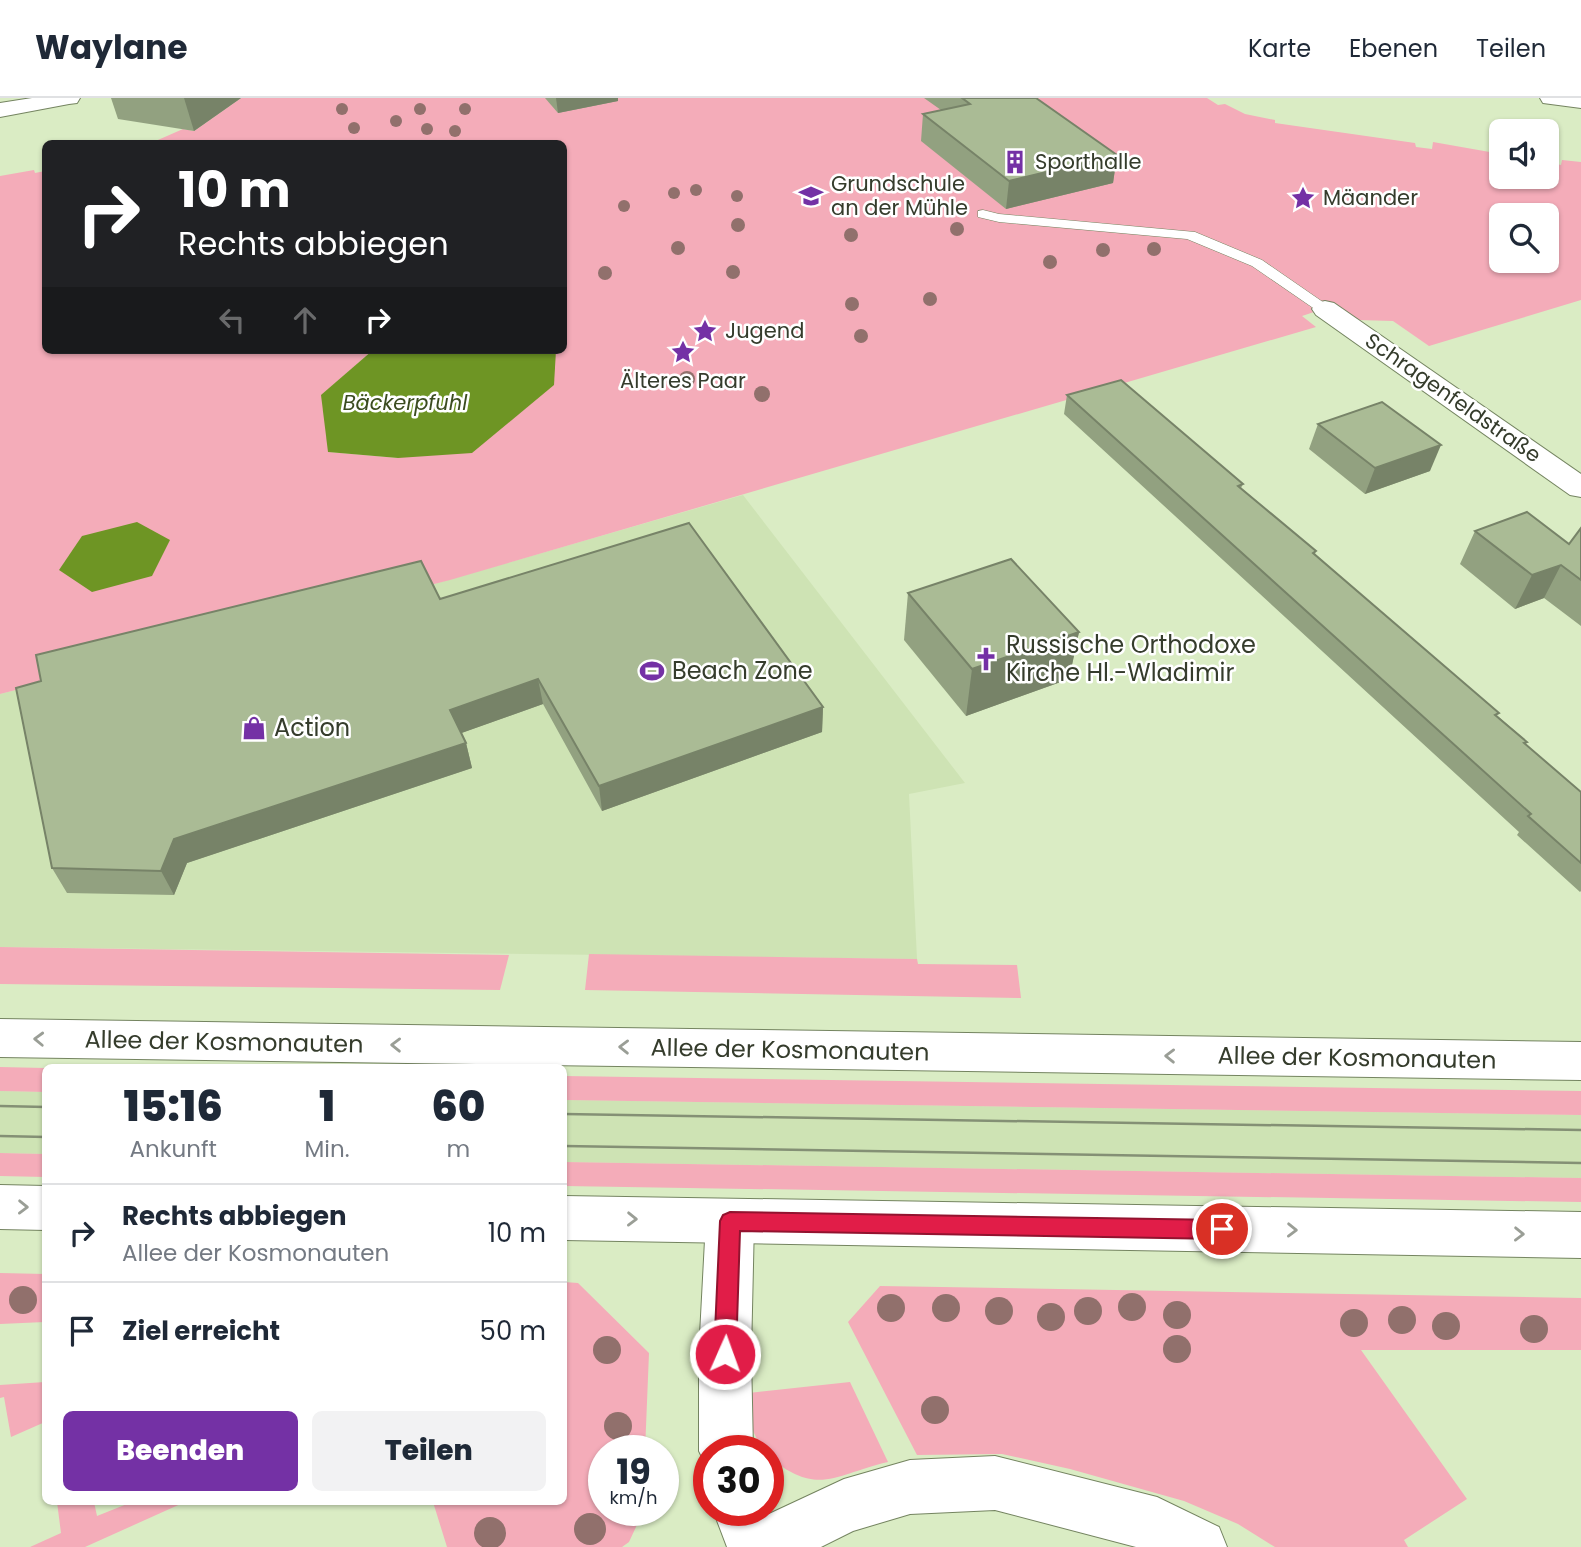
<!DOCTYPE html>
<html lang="de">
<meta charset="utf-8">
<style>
body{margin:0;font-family:Poppins,sans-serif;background:#f2f2f3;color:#1f2937;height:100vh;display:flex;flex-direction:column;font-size:26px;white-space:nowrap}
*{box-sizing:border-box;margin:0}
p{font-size:23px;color:#747a83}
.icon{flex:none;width:38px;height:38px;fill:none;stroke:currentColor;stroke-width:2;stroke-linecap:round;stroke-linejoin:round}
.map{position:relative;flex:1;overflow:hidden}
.sheet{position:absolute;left:42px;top:966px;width:525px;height:441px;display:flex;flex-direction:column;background:#fff;border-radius:10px;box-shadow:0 2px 5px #0004}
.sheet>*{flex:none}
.hud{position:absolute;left:42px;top:42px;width:525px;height:214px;border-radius:10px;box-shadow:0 2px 5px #0004;background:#202124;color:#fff;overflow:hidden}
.buttons{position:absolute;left:1489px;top:21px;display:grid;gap:14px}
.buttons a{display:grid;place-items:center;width:70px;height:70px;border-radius:10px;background:#fff;box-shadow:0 2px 5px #0004;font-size:35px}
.speed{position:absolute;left:588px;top:1337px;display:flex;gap:14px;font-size:35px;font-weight:700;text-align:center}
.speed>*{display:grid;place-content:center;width:91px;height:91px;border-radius:50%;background:#fff;box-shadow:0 2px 5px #0004;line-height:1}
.speed small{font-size:18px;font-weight:400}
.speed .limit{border:10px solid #d22;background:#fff;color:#111}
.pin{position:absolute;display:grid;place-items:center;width:60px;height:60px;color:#fff;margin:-30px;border:4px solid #fff;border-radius:50%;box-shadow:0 2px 7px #0007}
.me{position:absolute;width:77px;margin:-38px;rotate:2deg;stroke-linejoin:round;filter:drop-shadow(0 0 5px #0008)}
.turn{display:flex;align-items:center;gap:24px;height:147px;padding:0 21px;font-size:32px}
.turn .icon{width:91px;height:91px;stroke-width:2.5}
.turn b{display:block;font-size:49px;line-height:60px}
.lanes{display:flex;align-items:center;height:66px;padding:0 21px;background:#0003;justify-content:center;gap:35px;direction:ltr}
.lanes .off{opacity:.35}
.eta{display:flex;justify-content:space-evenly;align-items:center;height:119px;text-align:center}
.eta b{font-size:42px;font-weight:800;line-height:49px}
.cta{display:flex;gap:14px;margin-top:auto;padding:14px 21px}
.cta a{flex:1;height:80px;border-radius:10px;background:#7431a5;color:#fff;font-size:28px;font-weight:800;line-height:80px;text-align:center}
.cta a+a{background:#f2f2f3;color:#1f2937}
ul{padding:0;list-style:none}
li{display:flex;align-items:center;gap:21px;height:98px;padding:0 21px;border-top:2px solid #e0e1e3}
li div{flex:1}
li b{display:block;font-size:26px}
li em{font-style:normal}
header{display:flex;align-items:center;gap:42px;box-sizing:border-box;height:98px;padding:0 35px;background:#fff;border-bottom:2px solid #e0e1e3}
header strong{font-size:33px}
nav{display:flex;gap:38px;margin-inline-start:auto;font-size:24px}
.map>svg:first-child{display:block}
</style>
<header>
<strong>Waylane</strong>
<nav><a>Karte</a><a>Ebenen</a><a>Teilen</a></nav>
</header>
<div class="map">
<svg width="1581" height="1449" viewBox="0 0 1581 1449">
<rect width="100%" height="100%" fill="#daecc4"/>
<g fill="#cee3b4">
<path d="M743,397L965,685L909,696L917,861L0,849V596L427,488Z"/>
<path d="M0,993L45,994V1056L0,1055Z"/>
<path d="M564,1002L1581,1017V1080L564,1064Z"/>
</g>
<g fill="#f4acb9" fill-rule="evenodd">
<path d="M241,0H1207L1218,7L1225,6L1245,16L1275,22V25L1415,45L1416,49L1432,51L1433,44L1501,56L1502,79H1547V64L1561,67L1562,62L1581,64V202L1429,248L1393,223L1358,222L1332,208L1302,218L1316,229L450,482L0,596V78L34,72L35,75L45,73L46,252H373L322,297L329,354L398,360L557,254L556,252H564V46L151,45L183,31L194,33ZM1502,117H1547V163H1502Z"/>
<path d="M0,849L509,857L500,892L0,886Z"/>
<path d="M589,856L917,861L918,866L1017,867L1021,900L585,892Z"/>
<path d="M0,969L45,970V994L0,993Z"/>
<path d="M564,978L1581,993V1017L564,1002Z"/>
<path d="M0,1055L45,1056V1079L0,1078Z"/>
<path d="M564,1064L1581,1080V1104L564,1088Z"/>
<path d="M0,1175L45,1176V1224L0,1226Z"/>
<path d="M564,1184L578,1185L649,1255L645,1353H604V1412H643L642,1416L629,1444L622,1449H447L433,1404H564Z"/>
<path d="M880,1188L1581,1200V1252H1361L1467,1401L1404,1442L1408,1449H1275L1238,1426L1184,1403L1070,1371L1002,1356L917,1357L848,1224Z"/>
<path d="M45,1284V1324L11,1339L4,1299L0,1300V1287Z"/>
<path d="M850,1284L888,1364C835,1376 818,1400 768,1358V1353H763L748,1323L749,1295Z"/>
<path d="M57,1404H94L97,1418L132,1404H185L85,1449H30L61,1435Z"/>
</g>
<g fill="#6e9524">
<path d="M373,252H556L554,287L472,355L398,360L328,354L321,297Z"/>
<path d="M137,424L170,442L152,478L92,494L59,472L82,438Z"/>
</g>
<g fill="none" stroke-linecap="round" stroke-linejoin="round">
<g stroke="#748460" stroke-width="1">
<path id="lane" d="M983,112L999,116L1195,134L1262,162L1333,211L1331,214H1319L1252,168L1187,141L999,124L978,119V113Z"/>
</g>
<g stroke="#748460" stroke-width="2">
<g id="street">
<path d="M32,0H80L77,5L69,6L0,19V5Z"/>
<path d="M1540,0H1581V10L1543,5Z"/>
<path d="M1325,203L1334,205L1581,376V399L1570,397L1316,217L1312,211L1316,205Z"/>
<path d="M730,1101L747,1107L754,1123L751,1256L753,1353H709V1373L699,1353V1256L706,1123L713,1107Z"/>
<path d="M995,1358L1157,1399L1219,1429L1227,1449H1136L995,1412L910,1416L853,1433L821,1449H727L713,1412H768L769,1416L844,1381L910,1362Z"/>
</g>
</g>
<g stroke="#748460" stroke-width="2">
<g id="secondary">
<path d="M0,921L1581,944V982L0,959Z"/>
<path d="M0,1087L46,1088V1132L0,1131Z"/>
<path d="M564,1098L1581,1114V1160L564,1142Z"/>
</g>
</g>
<use href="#lane" fill="#fff" fill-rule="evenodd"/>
<use href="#street" fill="#fff" fill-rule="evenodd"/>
<use href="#secondary" fill="#fff" fill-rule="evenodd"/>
<g stroke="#849075" stroke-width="2.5">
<path d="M0,1008L46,1009"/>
<path d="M564,1016L1581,1032"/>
<path d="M0,1038L46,1039"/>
<path d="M564,1048L1581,1065"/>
</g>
</g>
<g fill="#91706c">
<circle cx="342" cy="11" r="6"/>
<circle cx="420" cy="11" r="6"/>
<circle cx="465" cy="11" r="6"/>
<circle cx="396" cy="23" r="6"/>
<circle cx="354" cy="30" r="6"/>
<circle cx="427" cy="31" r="6"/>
<circle cx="455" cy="33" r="6"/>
<circle cx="696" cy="92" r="6"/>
<circle cx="674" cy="95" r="6"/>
<circle cx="737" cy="98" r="6"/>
<circle cx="624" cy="108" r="6"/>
<circle cx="738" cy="127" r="7"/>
<circle cx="957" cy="131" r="7"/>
<circle cx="851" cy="137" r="7"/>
<circle cx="678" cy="150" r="7"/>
<circle cx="1154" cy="151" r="7"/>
<circle cx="1103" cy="152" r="7"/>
<circle cx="1050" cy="164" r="7"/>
<circle cx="733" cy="174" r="7"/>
<circle cx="605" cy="175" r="7"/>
<circle cx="930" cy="201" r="7"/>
<circle cx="852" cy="206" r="7"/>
<circle cx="771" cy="233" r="7"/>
<circle cx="861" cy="238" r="7"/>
<circle cx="687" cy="281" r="8"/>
<circle cx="762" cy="296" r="8"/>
<circle cx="23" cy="1202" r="14"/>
<circle cx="1132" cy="1209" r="14"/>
<circle cx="891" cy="1210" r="14"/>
<circle cx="946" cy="1210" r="14"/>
<circle cx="999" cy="1213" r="14"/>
<circle cx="1088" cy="1213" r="14"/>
<circle cx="1177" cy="1217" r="14"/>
<circle cx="1051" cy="1219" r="14"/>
<circle cx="1402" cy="1222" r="14"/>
<circle cx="1354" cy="1225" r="14"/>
<circle cx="1446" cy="1228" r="14"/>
<circle cx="1534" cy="1231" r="14"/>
<circle cx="1177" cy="1251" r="14"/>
<circle cx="607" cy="1252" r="14"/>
<circle cx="935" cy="1312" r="14"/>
<circle cx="618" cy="1328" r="14"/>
<circle cx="590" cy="1431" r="16"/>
<circle cx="490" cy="1435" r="16"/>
</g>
<g fill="#92a180">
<path d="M111,0H241L194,33L118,21Z"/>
<path d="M545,0H618V3L558,15Z"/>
<path d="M924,0H1036L1117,57L1113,85L1006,111L921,43L923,16L941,12Z"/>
<path d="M1067,297L1243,386L1241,390L1316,453L1315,456L1527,644L1525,646L1581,694V793L1580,794L1517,737L1519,734L1064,316Z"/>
<path d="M1318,326L1430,373L1365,396L1309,351Z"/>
<path d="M1581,430V528L1544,500L1515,511L1460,466L1475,433L1569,446Z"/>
<path d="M908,495L1079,534L1069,581L966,618L904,542Z"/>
<path d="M440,501L823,609L822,634L602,713L543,606L461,635L466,645L472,670L187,765L174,797L67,795L52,770Z"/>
</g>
<g fill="#778368">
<path d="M184,0H241L194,33Z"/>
<path d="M556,0H618V3L558,15Z"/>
<path d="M1117,57L1113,85L1006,111L1009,83Z"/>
<path d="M1441,347L1430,373L1365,396L1375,370Z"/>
<path d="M1561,467L1544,500L1515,511L1532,477Z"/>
<path d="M1079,534L1069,581L966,618L972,571Z"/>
<path d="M538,581L543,606L456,637L450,612Z"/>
<path d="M823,609L822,634L602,713L599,688Z"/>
<path d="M466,645L472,670L187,765L174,797L161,773L174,741Z"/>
</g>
<g fill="#aabb95" stroke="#778368" stroke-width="2">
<path d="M962,0H1036L1117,57L1009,83L923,16L970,6Z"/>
<path d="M1121,282L1243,386L1238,388L1316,453L1313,455L1499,615L1495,617L1527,644L1524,645L1581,694V765L1528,718L1531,716L1067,297Z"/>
<path d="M1382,304L1441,347L1375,370L1318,326Z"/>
<path d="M1527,414L1569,446L1581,430V482L1561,467L1532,477L1475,433Z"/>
<path d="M689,425L823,609L599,688L538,581L450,612L466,645L174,741L161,773L52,770L16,590L41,583L36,557L421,463L440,501Z"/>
<path d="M1011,461L1079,534L972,571L908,495Z"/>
</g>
<defs><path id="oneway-chevron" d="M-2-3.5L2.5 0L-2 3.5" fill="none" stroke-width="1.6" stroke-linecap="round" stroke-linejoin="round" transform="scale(1.75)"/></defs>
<g stroke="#9a9e96">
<use href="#oneway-chevron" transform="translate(39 941) rotate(-178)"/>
<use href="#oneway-chevron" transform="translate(396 947) rotate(-179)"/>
<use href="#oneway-chevron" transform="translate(624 949) rotate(-179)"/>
<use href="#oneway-chevron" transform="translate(1170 958) rotate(-179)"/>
<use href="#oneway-chevron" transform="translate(23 1109) rotate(1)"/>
<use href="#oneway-chevron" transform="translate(632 1121) rotate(1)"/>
<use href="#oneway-chevron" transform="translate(1292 1132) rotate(1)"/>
<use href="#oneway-chevron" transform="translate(1519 1136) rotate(1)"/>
</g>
<path fill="#e11d48" stroke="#92132f" stroke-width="2" d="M730,1114L1222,1122L1229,1125L1232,1131L1229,1138L1222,1141L740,1133L736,1256L732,1263L725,1266L718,1263L714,1256L720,1123L723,1117Z"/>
<defs>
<g id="building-bare" transform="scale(1.89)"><path d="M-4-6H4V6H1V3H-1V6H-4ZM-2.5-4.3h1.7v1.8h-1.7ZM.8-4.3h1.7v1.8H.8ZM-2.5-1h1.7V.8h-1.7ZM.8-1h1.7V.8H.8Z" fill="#7431a5" stroke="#fff" stroke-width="2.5" paint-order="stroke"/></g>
<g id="school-bare" transform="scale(1.89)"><path d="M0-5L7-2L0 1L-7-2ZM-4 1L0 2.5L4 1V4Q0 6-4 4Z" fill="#7431a5" stroke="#fff" stroke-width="2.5" paint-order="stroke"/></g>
<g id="sight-bare" transform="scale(1.89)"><path d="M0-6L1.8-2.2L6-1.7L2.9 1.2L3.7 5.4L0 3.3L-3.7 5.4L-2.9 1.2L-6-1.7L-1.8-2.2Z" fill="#7431a5" stroke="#fff" stroke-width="2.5" paint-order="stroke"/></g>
<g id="church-bare" transform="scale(1.89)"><path d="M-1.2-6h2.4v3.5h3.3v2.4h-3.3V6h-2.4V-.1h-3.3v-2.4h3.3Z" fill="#7431a5" stroke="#fff" stroke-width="2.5" paint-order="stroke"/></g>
<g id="stadium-bare" transform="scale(1.89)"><path d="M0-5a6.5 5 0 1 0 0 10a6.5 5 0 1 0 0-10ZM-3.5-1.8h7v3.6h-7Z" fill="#7431a5" stroke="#fff" stroke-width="2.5" paint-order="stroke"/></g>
<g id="shop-bare" transform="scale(1.89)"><path d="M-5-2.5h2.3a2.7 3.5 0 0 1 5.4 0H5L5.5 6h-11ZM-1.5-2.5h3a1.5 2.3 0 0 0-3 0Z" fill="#7431a5" stroke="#fff" stroke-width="2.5" paint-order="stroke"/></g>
</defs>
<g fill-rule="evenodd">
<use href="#building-bare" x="1015" y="64"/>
<use href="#school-bare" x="811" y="98"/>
<use href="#sight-bare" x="1303" y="100"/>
<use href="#sight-bare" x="705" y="233"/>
<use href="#sight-bare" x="683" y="254"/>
<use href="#church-bare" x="986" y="561"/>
<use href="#stadium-bare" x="652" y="573"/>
<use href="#shop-bare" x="254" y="630"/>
</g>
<g text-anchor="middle" stroke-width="5" stroke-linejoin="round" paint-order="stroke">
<g font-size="21" fill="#353c2c" stroke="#fff" text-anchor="start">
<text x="1035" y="71">Sporthalle</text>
<text x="831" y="93">Grundschule<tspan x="831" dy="24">an der Mühle</tspan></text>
<text x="1323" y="107">Mäander</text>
<text x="725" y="240">Jugend</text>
<text x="683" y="290" text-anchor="middle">Älteres Paar</text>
</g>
<g font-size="21" fill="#353c2c" stroke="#fff">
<text transform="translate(1453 300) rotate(35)" y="7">Schragenfeldstraße</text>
</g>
<g font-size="21" font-style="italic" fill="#3b4c20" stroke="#fff">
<text x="405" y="312">Bäckerpfuhl</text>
</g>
<g font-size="24" fill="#353c2c" stroke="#fff" text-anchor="start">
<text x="1006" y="555">Russische Orthodoxe<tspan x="1006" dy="28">Kirche Hl.-Wladimir</tspan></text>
<text x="672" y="581">Beach Zone</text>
<text x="274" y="638">Action</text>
</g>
<g font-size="24" fill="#353c2c" stroke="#fff">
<text transform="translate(224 944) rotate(1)" y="8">Allee der Kosmonauten</text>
<text transform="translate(790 952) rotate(1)" y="8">Allee der Kosmonauten</text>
<text transform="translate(1357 960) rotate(1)" y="8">Allee der Kosmonauten</text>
</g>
</g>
</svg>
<div class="buttons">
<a><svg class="icon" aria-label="sound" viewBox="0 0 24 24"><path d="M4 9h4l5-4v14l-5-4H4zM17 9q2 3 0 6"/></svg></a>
<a><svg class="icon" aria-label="search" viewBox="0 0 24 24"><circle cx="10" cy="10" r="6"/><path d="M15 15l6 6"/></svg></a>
</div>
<div class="speed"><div>19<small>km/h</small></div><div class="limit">30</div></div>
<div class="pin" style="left:1222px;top:1131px;background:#d93025"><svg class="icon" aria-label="arrive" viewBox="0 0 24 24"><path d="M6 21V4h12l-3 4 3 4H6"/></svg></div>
<svg class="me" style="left:725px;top:1256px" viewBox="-20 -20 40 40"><circle r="17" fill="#e11d48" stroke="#fff" stroke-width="3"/><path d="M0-11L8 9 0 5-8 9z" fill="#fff"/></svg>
<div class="hud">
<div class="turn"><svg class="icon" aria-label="right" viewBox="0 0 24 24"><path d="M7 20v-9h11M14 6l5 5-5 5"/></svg><div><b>10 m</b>Rechts abbiegen</div></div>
<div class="lanes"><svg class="icon off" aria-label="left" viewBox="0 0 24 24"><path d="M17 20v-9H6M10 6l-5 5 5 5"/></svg><svg class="icon off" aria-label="ahead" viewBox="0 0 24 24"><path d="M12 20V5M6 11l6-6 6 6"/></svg><svg class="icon" aria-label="right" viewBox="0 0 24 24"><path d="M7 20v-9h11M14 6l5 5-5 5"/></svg></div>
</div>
<section class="sheet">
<div class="eta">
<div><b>15:16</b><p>Ankunft</p></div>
<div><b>1</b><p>Min.</p></div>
<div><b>60</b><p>m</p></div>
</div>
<ul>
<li><svg class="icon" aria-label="right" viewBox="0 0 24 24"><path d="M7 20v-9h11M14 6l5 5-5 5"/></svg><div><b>Rechts abbiegen</b><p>Allee der Kosmonauten</p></div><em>10 m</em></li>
<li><svg class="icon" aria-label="arrive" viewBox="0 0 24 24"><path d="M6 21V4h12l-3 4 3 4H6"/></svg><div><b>Ziel erreicht</b></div><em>50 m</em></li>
</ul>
<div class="cta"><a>Beenden</a><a>Teilen</a></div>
</section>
</div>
